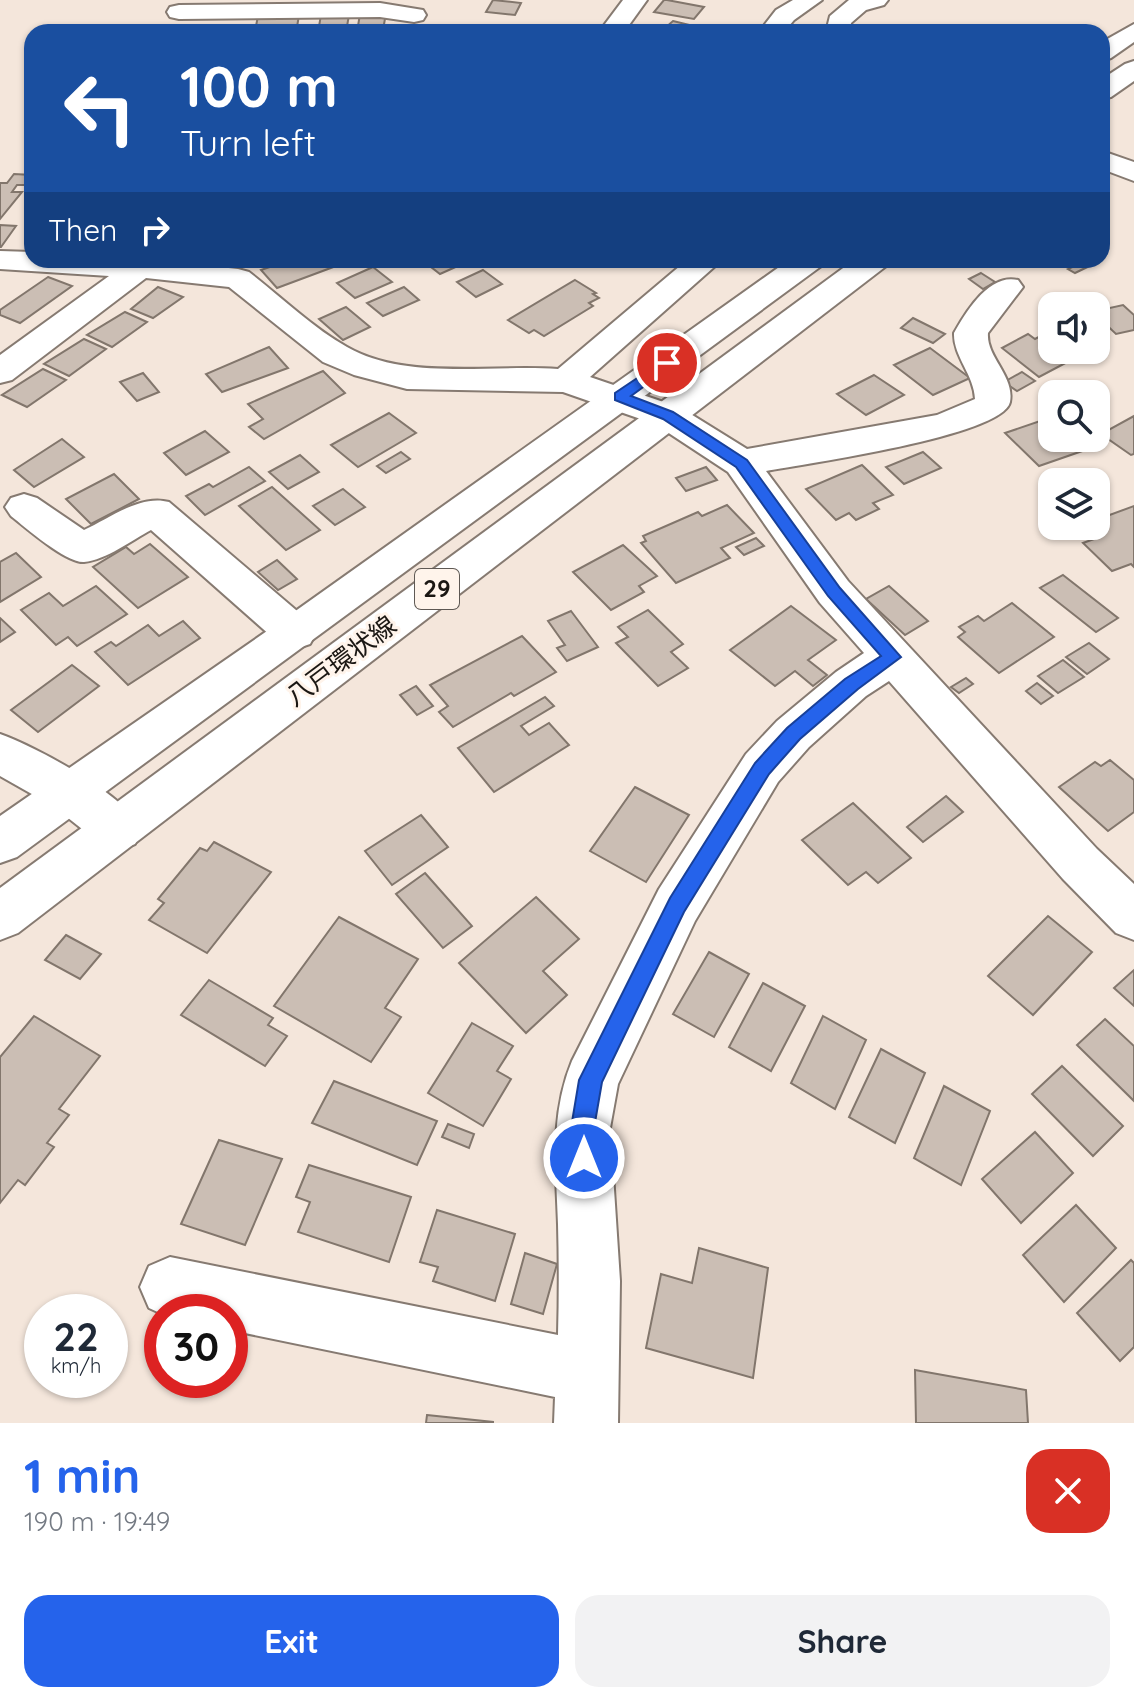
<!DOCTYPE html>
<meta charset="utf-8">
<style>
body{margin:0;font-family:Quicksand,"Noto Sans JP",sans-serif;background:#f2f2f3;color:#1f2937;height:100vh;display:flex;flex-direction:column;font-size:30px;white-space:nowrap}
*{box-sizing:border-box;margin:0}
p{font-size:26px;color:#747a83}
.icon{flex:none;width:44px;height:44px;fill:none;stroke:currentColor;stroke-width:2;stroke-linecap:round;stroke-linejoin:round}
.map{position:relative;height:1423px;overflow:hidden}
.side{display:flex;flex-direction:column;background:#fff;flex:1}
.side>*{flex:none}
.banner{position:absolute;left:24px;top:24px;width:1086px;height:244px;border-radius:24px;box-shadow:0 2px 6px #0004;background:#1a4fa0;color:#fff;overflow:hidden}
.fabs{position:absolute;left:1038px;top:292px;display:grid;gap:16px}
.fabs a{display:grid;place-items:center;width:72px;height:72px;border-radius:16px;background:#fff;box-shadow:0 2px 6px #0004;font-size:40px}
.speed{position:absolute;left:24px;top:1294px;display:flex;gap:16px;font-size:40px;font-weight:700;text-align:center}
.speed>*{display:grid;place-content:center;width:104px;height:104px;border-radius:50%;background:#fff;box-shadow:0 2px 6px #0004;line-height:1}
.speed small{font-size:20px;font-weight:400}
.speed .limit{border:12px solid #d22;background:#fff;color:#111}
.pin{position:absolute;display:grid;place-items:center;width:68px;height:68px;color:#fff;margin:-34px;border:4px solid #fff;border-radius:50%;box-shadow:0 2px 8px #0007}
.me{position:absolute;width:88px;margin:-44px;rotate:0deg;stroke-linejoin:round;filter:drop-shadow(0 0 6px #0008)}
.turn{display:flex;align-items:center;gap:28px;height:168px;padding:0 24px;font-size:36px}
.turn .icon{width:104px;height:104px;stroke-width:2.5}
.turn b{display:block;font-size:56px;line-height:68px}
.then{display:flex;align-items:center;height:76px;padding:0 24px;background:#0003;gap:16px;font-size:30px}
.round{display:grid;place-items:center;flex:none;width:84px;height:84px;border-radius:24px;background:#f2f2f3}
.head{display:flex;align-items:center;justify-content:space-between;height:136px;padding:0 24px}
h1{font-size:48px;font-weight:800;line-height:60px;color:#2563eb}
.button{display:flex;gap:16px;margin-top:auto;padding:16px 24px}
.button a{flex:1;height:92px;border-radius:24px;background:#2563eb;color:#fff;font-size:32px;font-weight:800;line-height:92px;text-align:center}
.button a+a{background:#f2f2f3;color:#1f2937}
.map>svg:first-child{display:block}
</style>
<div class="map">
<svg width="1134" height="1423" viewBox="0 0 1134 1423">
<rect width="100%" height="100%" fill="#f4e6db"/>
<g fill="#cbbeb4" stroke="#82766c" stroke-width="2">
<path d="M493,0L521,3L515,15L486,12Z"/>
<path d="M664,0H667L704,7L694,19L654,12Z"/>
<path d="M386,13L383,30L357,32L360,14Z"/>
<path d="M299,15L297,27H291V30L259,31L260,26H256L258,16Z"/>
<path d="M321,15H349L346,32H318Z"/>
<path d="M673,21L702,28L698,32H651L658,26L665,28Z"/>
<path d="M479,25L501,27L516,30L475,32Z"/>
<path d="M14,174L32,175V178L27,185H17L12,192H22L0,219V183H7Z"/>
<path d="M0,225L16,226L1,247H0Z"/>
<path d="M290,260H330L336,266L277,288L261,270Z"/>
<path d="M422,260H471L440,274Z"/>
<path d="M1087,260H1102L1075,273L1068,269Z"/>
<path d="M373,267L392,282L355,298L337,283Z"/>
<path d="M483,270L502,284L476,297L457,282Z"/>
<path d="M981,273L995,282L983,289L969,279Z"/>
<path d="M48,277L72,286L20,323L0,315V310Z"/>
<path d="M575,280L596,293L593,294L599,298L589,303L593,306L544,336L534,330L529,333L508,320Z"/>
<path d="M158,287L183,297L153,318L131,309Z"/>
<path d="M404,287L419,300L383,316L367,303Z"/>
<path d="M1123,305L1134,315V330L1116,334L1096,315V311Z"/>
<path d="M346,307L370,327L343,340L319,319Z"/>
<path d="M125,312L147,322L112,347L87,335Z"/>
<path d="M913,318L945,334L933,343L901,328Z"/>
<path d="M1052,330V350H1090L1039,377L1002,348L1028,334L1035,339Z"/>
<path d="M84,339L106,349L69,376L44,364Z"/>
<path d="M269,347L288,368L222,392L206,374Z"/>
<path d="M930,348L970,378L933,395L894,365Z"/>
<path d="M43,369L66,380L27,407L2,395Z"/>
<path d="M323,371L345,393L264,439L249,427L263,419L248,404Z"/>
<path d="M1022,372L1035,381L1017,391L1004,382Z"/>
<path d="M143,373L159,392L137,401L120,382Z"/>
<path d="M874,375L904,395L866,415L837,394Z"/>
<path d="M389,413L416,433L358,467L331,445Z"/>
<path d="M1134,416V454L1131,455L1101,434Z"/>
<path d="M1052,417V438H1076L1088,449L1039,466L1005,433Z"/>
<path d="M205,431L229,452L186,475L164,453Z"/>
<path d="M62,439L84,457L34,487L14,470Z"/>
<path d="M401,452L410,459L386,473L377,466Z"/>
<path d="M923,452L941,468L904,484L886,467Z"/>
<path d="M300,455L319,472L288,489L269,472Z"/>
<path d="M862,465L893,495L873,503L879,509L856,520L849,513L836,520L806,489Z"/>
<path d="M249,467L265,481L205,515L186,496L209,484L213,487Z"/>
<path d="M706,467L717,480L686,491L676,478Z"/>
<path d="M114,474L139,499L91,524L66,499Z"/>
<path d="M272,487L320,530L286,550L239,506Z"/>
<path d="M343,489L365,507L335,525L313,506Z"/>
<path d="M727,505L754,533L721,548L730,558L676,583L641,543L646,541L643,536L698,512L702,516Z"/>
<path d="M1134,506V567L1131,564L1112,571L1083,543L1094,539L1081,526H1096V520Z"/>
<path d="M756,538L764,546L744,555L736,547Z"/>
<path d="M150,544L188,577L138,608L93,567L126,547L134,554Z"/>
<path d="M623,545L657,576L639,586L644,592L611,610L573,572Z"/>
<path d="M16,553L41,577L0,602V562Z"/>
<path d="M277,560L297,579L278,590L258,572Z"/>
<path d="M1063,575L1118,618L1096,632L1040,588Z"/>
<path d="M96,586L127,614L77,646L68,637L56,645L21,610L49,593L63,606Z"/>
<path d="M889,586L928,621L905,635L866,599Z"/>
<path d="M1012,603L1054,637L999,673L958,637L965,632L959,627L978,616L984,621Z"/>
<path d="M791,606L836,640L808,660L827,675L813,686L795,671L775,686L730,650Z"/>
<path d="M648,610L683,644L671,652L688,668L658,686L616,643L628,637L618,627Z"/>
<path d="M571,611L598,647L567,661L557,648L565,645L548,621Z"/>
<path d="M0,618L15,632L0,642Z"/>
<path d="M183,621L200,638L128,685L95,652L111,642L116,646L148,625L159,636Z"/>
<path d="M522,636L556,672L514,696L511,693L453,727L439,712L448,706L430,685Z"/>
<path d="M1089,643L1109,659L1087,674L1066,657Z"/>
<path d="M1063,660L1084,677L1058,693L1038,676Z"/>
<path d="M72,665L99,686L38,732L11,710Z"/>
<path d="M966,678L973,684L959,693L951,687Z"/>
<path d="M1037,683L1053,696L1041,704L1026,691Z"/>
<path d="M416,686L433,706L417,715L400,695Z"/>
<path d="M545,697L554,706L521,726L529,735L549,723L569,745L494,792L458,748Z"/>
<path d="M1110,760L1134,780V812L1108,831L1059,787L1095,762L1101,766Z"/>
<path d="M635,787L689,815L646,882L590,851Z"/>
<path d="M946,796L963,812L923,842L907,827Z"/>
<path d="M853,803L911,858L878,883L866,872L848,885L802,840Z"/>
<path d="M421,815L448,847L392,885L365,851Z"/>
<path d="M214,842L271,872L207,953L149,920L164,903L158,899L200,848L207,851Z"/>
<path d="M425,873L472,926L443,948L396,894Z"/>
<path d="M536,897L579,939L543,971L567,995L526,1033L459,963Z"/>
<path d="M1048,916L1092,952L1033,1015L988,976Z"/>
<path d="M339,917L418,959L385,1008L401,1017L371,1062L274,1006Z"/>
<path d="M66,935L101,954L80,979L45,960Z"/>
<path d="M709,952L749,974L714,1037L673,1014Z"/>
<path d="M1134,970V1006L1114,988Z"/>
<path d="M209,980L273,1018L268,1025L287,1036L265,1066L181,1015Z"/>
<path d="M763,983L805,1006L771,1071L729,1047Z"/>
<path d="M34,1016L100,1056L59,1109L69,1115L47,1143L54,1147L25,1185L18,1180L0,1203V1057Z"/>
<path d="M823,1016L866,1040L835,1109L791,1083Z"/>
<path d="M1105,1019L1134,1046V1101L1077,1045Z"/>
<path d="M472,1023L513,1046L497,1071L511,1079L483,1126L428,1093Z"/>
<path d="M881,1049L925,1073L895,1143L849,1117Z"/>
<path d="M1062,1066L1123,1126L1093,1156L1032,1094Z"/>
<path d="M334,1081L437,1121L417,1165L312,1123Z"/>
<path d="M944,1086L990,1111L961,1185L914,1158Z"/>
<path d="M448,1124L474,1134L469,1148L442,1137Z"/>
<path d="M1035,1132L1073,1173L1021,1223L982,1179Z"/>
<path d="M219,1140L282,1159L245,1245L181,1224Z"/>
<path d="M309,1165L411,1197L389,1262L298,1232L310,1202L296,1197Z"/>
<path d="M1076,1205L1116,1248L1064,1302L1023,1255Z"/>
<path d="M437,1210L515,1234L495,1301L433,1281L438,1267L420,1262Z"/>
<path d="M699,1248L768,1268L753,1378L646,1348L661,1274L692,1283Z"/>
<path d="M525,1253L557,1264L543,1314L511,1304Z"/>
<path d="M1131,1260L1134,1263V1347L1120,1361L1077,1313Z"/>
<path d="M915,1370L1026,1390L1028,1423H916Z"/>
<path d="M427,1415L493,1422V1423H426Z"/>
</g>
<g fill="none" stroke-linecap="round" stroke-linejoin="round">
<g stroke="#867a71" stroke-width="4">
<g id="minor">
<path d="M623,0H647L624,32H599Z"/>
<path d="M793,0H822L794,20L784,32H759L776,10Z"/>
<path d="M849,0H888L884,5L866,10L851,23L850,32H826L830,16Z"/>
<path d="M380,3L423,10L426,15L423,20L414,22L380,17L179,19L170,17L167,12L170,7L179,5Z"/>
<path d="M1102,151L1134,162V181L1102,169Z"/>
<path d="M0,251L32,252V260H153L238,269L249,272C280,296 313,328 347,347C406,381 492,364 558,369L687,260H722L590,377L681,408L747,449L937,415L975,399C974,375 953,356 954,333C967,310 990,273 1018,280L1023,287L988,333C986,357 1015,376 1010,402C1003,436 804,464 766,471L848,581L1097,849L1134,884V940L1116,933L1063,879L889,681L866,696L809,747L778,782L695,921L618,1084L610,1128L620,1281L618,1423H554L555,1397L230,1330V1312L162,1314L149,1308L140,1287L149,1266L170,1257L558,1335C559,1298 559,1261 558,1224C556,1168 550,1114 572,1061L659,889L746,754L777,721L836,672L864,653L820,603L728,472L655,424L563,392L407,389L354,375L323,362L229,287L146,278L12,380L0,383V355L109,276L0,269Z"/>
<path d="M24,494L37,498L84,530C110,518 141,494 169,502L310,622L316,633L310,644L295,649L280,644L151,530C132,540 106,560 84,562C66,563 26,528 11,516L5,507L11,498Z"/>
<path d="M0,734C37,747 125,795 142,829L135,844L118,850L101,844L53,806L0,776Z"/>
</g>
</g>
<g stroke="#867a71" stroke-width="4">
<g id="major">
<path d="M1134,24V42L1111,58L1102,61V42Z"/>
<path d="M1134,61V81L1111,97L1102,99V79L1125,64Z"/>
<path d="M789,260H825L820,267L17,857L0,863V816L280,622Z"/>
<path d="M854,260H890L885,267L18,933L0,940V888Z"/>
</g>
</g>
<use href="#minor" fill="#fff" fill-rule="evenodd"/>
<use href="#major" fill="#fff" fill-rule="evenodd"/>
</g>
<path fill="#2563eb" stroke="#184099" stroke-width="2" d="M667,358L672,359V366L631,396L673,412L747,460L840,588L901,657L858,689L800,739L769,774L684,912L602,1082L594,1128L595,1158L592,1166L584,1170L575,1166L572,1158L571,1128L579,1080L670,898L755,763L787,728L845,679L881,656L828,596L736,467L663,419L615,400V393Z"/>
<g text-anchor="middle" stroke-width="6" stroke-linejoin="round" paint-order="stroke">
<rect fill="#fff4eb" stroke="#5f5954" stroke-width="2" x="415" y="569" width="44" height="40" rx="6"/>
<g font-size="24" font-weight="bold" fill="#1b1713">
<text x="437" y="597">29</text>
</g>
<g font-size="26" fill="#1b1713" stroke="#fff4eb">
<text transform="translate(341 661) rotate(-37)" y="9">八戸環状線</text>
</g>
</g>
</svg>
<div class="fabs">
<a><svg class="icon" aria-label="sound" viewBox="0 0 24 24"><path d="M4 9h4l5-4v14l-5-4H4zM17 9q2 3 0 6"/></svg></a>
<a><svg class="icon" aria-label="search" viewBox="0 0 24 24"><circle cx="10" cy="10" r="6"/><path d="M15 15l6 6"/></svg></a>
<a><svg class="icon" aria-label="layers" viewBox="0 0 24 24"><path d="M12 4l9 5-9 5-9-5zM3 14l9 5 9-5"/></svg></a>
</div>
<div class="speed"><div>22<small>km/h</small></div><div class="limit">30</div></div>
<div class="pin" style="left:667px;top:363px;background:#d93025"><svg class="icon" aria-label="arrive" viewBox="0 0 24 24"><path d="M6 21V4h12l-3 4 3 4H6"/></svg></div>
<svg class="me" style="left:584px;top:1158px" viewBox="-20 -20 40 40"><circle r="17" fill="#2563eb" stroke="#fff" stroke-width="3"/><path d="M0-11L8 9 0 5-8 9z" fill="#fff"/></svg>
<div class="banner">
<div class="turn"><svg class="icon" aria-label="left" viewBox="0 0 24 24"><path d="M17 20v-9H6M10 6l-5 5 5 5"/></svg><div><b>100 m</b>Turn left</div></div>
<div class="then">Then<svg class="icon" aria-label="right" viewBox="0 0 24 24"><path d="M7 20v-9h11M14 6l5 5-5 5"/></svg></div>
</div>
</div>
<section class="side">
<div class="head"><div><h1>1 min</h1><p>190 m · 19:49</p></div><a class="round" style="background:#d93025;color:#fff"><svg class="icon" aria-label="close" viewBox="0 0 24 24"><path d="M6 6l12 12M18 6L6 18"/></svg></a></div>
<div class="button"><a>Exit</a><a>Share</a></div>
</section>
